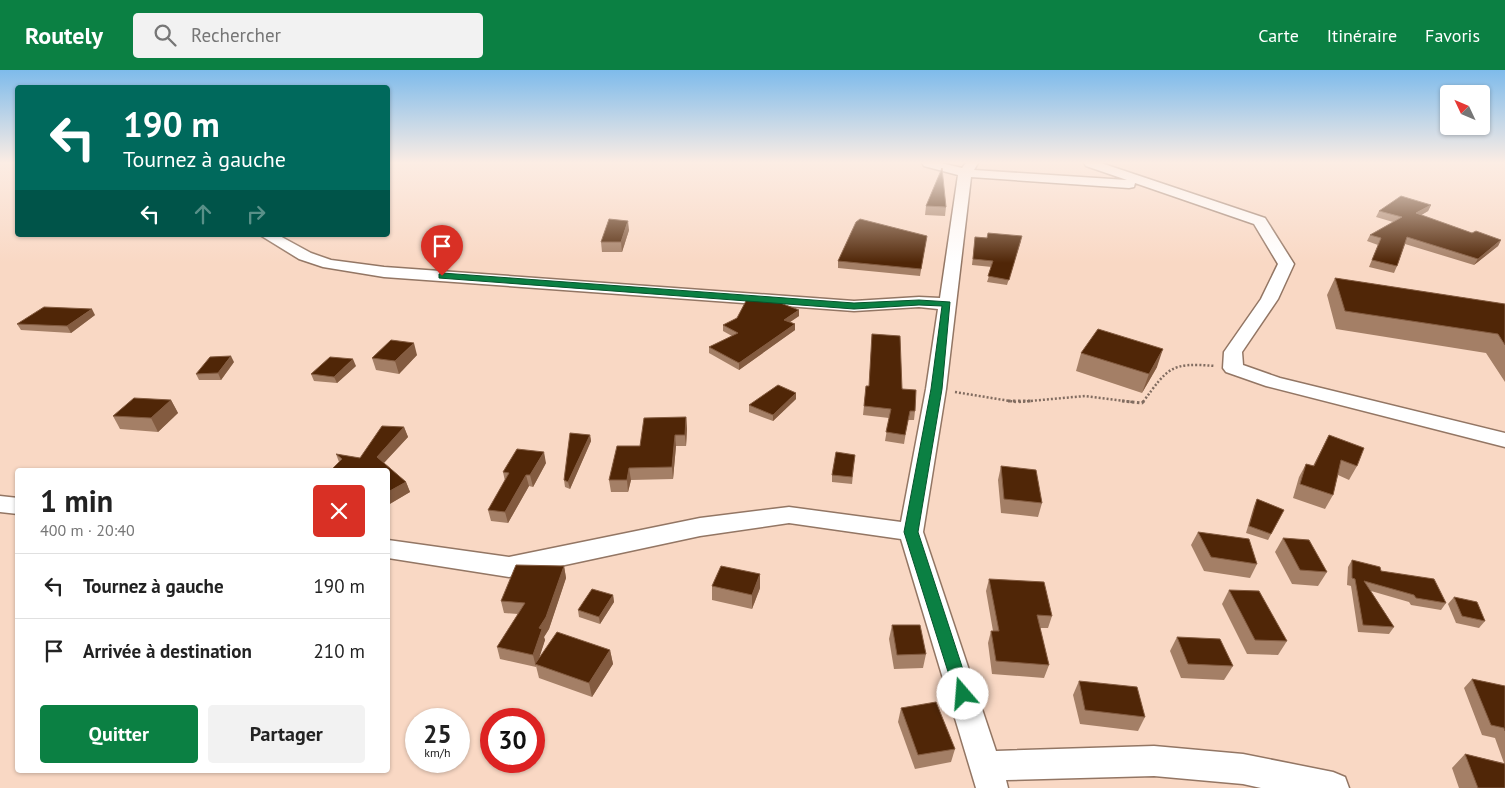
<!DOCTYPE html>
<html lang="fr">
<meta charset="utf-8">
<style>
body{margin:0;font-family:"PT Sans",sans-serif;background:#f2f2f2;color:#222;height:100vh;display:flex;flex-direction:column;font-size:19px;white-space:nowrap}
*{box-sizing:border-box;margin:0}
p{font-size:16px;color:#767676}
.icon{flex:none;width:28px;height:28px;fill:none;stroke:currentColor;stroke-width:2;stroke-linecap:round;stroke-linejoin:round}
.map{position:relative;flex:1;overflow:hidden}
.panel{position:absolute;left:15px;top:398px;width:375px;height:305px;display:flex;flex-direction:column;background:#fff;border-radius:5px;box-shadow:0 1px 4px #0004}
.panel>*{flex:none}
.hud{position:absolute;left:15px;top:15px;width:375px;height:152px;border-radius:5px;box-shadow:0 1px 4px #0004;background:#00695c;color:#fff;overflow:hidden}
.needle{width:32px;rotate:314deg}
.fabs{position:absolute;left:1440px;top:15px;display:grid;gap:10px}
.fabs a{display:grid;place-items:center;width:50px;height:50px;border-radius:5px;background:#fff;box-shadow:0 1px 4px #0004;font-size:25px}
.speed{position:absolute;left:405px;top:638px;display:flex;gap:10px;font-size:25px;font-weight:700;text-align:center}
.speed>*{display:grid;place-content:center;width:65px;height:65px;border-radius:50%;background:#fff;box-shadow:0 1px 4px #0004;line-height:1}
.speed small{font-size:12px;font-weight:400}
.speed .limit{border:8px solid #d22;background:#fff;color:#111}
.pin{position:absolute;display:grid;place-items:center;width:42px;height:42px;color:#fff;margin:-51px -21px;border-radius:50% 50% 50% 0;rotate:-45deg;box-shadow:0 0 5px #0007}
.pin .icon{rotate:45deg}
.me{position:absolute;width:55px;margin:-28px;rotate:342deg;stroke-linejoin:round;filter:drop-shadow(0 0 4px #0008)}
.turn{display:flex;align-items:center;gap:18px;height:105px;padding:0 25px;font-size:22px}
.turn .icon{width:65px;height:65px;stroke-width:2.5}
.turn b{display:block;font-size:35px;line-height:42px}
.lanes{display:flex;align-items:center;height:48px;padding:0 25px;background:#0003;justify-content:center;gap:25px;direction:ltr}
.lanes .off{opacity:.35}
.round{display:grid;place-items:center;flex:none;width:52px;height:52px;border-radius:5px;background:#f2f2f2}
.overview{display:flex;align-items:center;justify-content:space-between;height:85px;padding:0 25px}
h1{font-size:30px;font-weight:700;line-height:38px}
.cta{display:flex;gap:10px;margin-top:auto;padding:10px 25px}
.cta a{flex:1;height:58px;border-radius:5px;background:#0b8043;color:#fff;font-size:20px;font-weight:700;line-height:58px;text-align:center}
.cta a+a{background:#f2f2f2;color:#222}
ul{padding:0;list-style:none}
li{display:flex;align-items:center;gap:15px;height:65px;padding:0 25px;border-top:1px solid #e0e0e0}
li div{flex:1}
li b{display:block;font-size:19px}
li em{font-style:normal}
header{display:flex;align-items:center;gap:30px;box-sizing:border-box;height:70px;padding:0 25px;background:#0b8043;color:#fff}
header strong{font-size:24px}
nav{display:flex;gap:28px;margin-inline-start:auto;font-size:18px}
.search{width:350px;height:45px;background:#f2f2f2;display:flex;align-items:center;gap:12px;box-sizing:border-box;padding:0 18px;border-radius:5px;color:#767676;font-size:19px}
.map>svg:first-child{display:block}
</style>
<header>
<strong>Routely</strong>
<div class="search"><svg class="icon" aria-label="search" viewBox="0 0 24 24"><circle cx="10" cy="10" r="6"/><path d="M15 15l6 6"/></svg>Rechercher</div>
<nav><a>Carte</a><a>Itinéraire</a><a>Favoris</a></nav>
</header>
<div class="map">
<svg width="1505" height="718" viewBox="0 0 1505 718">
<rect width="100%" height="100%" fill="#f9d8c4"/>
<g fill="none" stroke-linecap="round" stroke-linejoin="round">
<g stroke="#937664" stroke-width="3">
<g id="minor">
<path d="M922,93H941L962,98L966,93H978L974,100L1127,110L1086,96L1084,93H1101L1265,148L1294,194L1278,229L1242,282L1243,295L1280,308L1505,363V377L1266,316L1226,302L1223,298L1224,282L1261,229L1278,194L1254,154L1135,113L1134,117L1129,118L971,107L946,319L923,462L996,681L1154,676L1243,684L1333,702L1345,707L1349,718H1261L1243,714L1154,706L1006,710L1008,718H976L901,469L789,453L700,466L509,507L388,488V470L509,487L700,448L789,437L901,452L926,319L938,239L919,237L854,241L384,207L323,197L299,189L260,165H278L311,183L331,190L384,197L854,231L919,227L940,228L958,105L924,96Z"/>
<path d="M0,426L18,428V444L0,442Z"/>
</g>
</g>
<g stroke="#816c60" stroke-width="2.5" stroke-dasharray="2 2" stroke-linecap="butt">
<path d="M955,322L1016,332"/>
<path d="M1019,332L1085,326L1133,332"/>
<path d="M1143,332C1168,298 1170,292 1215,296"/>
</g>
<g stroke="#816c60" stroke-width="3" stroke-dasharray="2.5 2.5" stroke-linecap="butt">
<path d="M1008,331H1033"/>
<path d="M1122,331L1142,333L1144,331"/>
</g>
<use href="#minor" fill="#fff" fill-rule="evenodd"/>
</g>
<g fill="#a47f66">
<path d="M1431,135L1428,141L1421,145L1472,163L1501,170L1498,176L1474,195L1405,174L1397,196L1394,203L1369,197L1378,175L1367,171L1370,165L1393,152L1376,147L1379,141Z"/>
<path d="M926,136L946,137L945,146L925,145Z"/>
<path d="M629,160L622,182H602L601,172Z"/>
<path d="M927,166L920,206L838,198V191Z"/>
<path d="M975,167L1021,171L1007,215L987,212L992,197L972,195Z"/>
<path d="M1335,208L1505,234V312L1486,283L1336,259L1327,225Z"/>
<path d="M95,245L71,263L21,260L17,254Z"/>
<path d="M799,246L790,252L795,254V260L739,300L709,283V277L732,266L723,261V255Z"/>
<path d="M872,264L915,341L914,350H908L904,374L885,371L889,348L863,345L866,316H869Z"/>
<path d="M1081,283L1157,297L1142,323L1076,301Z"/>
<path d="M417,285L399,304L376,300L372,288Z"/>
<path d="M234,292L221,310H199L196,304Z"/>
<path d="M356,296L337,313L314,311L311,304Z"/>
<path d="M796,329L773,351L749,342V335Z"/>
<path d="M171,330L178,343L158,362L120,359L113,346Z"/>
<path d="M686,347L687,359L686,376H676L673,409L631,410L628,422H611L609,410L640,376Z"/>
<path d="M404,357L408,367L384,393L406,412L410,422L388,435V400L339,392L336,384L360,388Z"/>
<path d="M590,365L591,371L570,419L565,417L564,410Z"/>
<path d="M1329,365L1357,396L1349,410L1338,405L1333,425L1325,439L1293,428L1299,407L1306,394L1313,396Z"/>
<path d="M855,385L852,414L832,412V405Z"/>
<path d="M546,393L533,417L529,416L508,453L491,451L488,440L505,411L503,402Z"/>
<path d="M1001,396L1042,433L1038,447L1001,443L998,410Z"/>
<path d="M1257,429L1284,440L1268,470L1246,463L1254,436Z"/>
<path d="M1198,462L1257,494L1250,508L1204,501L1191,475Z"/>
<path d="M1283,468L1327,502L1318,516L1292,514L1275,482Z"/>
<path d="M1352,490L1381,501L1446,533L1441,540L1411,535L1409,532L1371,521L1394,557L1389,564L1358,562L1351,516L1347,515L1348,497Z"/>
<path d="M564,496L566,508L549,559L544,567L545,570L538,590L610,580L613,594L592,627L539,608L536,596V597L500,589L497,577L518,544L504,543L501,531Z"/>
<path d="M760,504V518L752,539L712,530V516Z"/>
<path d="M989,509L1052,546L1048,558H1040L1049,595L1044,608L992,604L988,573L991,561H993L986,521Z"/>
<path d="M1229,520L1287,571L1278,585L1247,584L1222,534Z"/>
<path d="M613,525L614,532L600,554L579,547L578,540Z"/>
<path d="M1454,527L1485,551L1479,558L1456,553L1448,534Z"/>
<path d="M892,555L926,584L923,598L894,599L889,569Z"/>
<path d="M1177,567L1233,596L1224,610L1181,608L1170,581Z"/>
<path d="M1472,609L1505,616V718H1459L1452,698L1465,684L1504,693L1495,668L1482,665L1464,618Z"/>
<path d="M1079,611L1145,647L1138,661L1080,654L1073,625Z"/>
<path d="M901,638L955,679L951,692L915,699L898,652Z"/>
</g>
<g fill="#835b40">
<path d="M1431,135L1428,141L1413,150L1416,143Z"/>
<path d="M628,151L629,160L622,182L621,172Z"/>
<path d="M1501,170L1498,176L1474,195L1478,189Z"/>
<path d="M92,239L95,245L71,263L67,256Z"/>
<path d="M799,240V246L784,256V250Z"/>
<path d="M795,254V260L739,300V293Z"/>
<path d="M414,273L417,285L399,304L395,291Z"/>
<path d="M1163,279L1157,297L1142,323L1149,304Z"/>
<path d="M231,286L234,292L221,310L218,303Z"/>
<path d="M353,289L356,296L337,313L334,307Z"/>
<path d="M796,323V329L773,351V345Z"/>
<path d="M171,330L178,343L158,362L151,348Z"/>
<path d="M686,347L687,359L686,376L685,365Z"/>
<path d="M404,357L408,367L380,397L377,387Z"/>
<path d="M590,365L591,371L570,419L568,412Z"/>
<path d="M675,365L676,376L673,409L672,397Z"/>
<path d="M544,382L546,393L533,417L530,405Z"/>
<path d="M629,398L631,410L628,422L627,410Z"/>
<path d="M526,405L529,416L508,453L505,442Z"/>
<path d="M406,412L410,422L388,435V422Z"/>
<path d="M564,496L566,508L549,559L544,567L545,570L537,595L535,594L536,597L533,585L539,558Z"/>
<path d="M760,504V518L752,539V525Z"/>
<path d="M613,525L614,532L600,554L599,547Z"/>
<path d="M610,580L613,594L592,627L589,613Z"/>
</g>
<g fill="#502607" stroke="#835b40">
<path d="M942,98L946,137L926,136Z"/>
<path d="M1401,126L1431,135L1416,143L1472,163L1476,161L1501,170L1478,189L1407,167L1397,196L1372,190L1381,168L1370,165L1402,147L1379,141Z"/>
<path d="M609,149L628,151L621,172H601Z"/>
<path d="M860,149L927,166L921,199L838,191L856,152Z"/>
<path d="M988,163L1022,166L1009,210L988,206L993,191L973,189L975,167L987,168Z"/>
<path d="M1335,208L1505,234V275L1498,264L1345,241Z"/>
<path d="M747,229L775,231L799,240L784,250L795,254L739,293L709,277L738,263L723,255L737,248Z"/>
<path d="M44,237L92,239L67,256L17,254Z"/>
<path d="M1098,259L1163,279L1149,304L1081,283Z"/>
<path d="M872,264L900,266L902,319L916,320L915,341H910L905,365L886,362L891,339L864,336L866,316H869Z"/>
<path d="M391,270L414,273L395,291L372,288Z"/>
<path d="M231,286L218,303L196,304L210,287Z"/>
<path d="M330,287L353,289L334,307L311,304Z"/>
<path d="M778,315L796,323L773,345L749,335Z"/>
<path d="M134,328L171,330L151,348L113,346Z"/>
<path d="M686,347L685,365H675L672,397L629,398L627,410H609L617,376H640L644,348Z"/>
<path d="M382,356L404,357L377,387L406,412L388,422V400H331L342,389L336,384L360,388Z"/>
<path d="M570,363L590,365L568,412L564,410Z"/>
<path d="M1329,365L1364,378L1357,396L1341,390L1333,425L1300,414L1306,394L1314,396Z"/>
<path d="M517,379L544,382L530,405H526L505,442L488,440L509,403L503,402Z"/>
<path d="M836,382L855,385L852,407L832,405Z"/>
<path d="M1001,396L1036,400L1042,433L1004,429Z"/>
<path d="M1257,429L1284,440L1271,464L1249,456Z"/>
<path d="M1198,462L1249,469L1257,494L1211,487Z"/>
<path d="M1283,468L1309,470L1327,502L1300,500Z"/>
<path d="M1352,490L1380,497L1381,501L1434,509L1446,533L1416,528L1414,525L1364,511L1394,557L1363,555L1355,509L1352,508Z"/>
<path d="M516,495L564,496L546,547L539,558L542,559L533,585L497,577L525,533L501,531Z"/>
<path d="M721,496L760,504L752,525L712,516Z"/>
<path d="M989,509L1044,512L1052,546L1037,545L1049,595L996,591L991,561H999Z"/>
<path d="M592,519L613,525L599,547L578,540Z"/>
<path d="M1229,520L1259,521L1287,571L1255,570Z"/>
<path d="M1454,527L1477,532L1485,551L1462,546Z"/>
<path d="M892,555H920L926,584L897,585Z"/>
<path d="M557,562L610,580L589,613L535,594Z"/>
<path d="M1177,567L1220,569L1233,596L1188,594Z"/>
<path d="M1472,609L1505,616V661L1504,658L1491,655Z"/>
<path d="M1079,611L1137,617L1145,647L1085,640Z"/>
<path d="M936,632L955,679L918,685L901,638Z"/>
<path d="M1465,684L1505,694V718H1478Z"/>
</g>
<linearGradient id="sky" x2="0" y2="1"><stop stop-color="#7ebbeb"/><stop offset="0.48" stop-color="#fcede4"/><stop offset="1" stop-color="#fcede4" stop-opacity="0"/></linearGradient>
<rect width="1505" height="193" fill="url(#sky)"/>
<path fill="#0b8043" stroke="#07532c" d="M442,203L854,233L919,230L950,232L942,319L918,462L971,624L969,629L963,631L957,629L955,624L904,462L931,319L942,236L919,235L854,239L439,208V204Z"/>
</svg>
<div class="fabs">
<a><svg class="needle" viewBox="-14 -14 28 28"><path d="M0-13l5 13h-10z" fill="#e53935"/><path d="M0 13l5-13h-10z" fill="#767676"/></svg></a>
</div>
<div class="speed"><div>25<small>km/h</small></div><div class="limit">30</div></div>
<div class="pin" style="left:442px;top:206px;background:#d93025"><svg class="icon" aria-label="arrive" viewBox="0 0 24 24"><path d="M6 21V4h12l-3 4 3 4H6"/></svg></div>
<svg class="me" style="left:963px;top:624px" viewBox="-20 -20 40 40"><circle r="19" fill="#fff"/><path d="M0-13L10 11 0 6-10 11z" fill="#0b8043"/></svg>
<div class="hud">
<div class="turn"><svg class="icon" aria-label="left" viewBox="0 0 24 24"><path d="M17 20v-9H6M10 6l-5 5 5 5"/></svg><div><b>190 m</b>Tournez à gauche</div></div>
<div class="lanes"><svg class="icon" aria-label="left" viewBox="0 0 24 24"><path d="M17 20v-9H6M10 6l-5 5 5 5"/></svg><svg class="icon off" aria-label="ahead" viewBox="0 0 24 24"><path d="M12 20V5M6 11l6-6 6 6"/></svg><svg class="icon off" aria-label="right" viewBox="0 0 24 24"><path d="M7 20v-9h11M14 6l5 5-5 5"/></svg></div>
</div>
<section class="panel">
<div class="overview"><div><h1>1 min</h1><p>400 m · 20:40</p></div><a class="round" style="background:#d93025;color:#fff"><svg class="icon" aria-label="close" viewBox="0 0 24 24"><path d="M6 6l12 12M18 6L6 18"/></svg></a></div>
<ul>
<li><svg class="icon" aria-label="left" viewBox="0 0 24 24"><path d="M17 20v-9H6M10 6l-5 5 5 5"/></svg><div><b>Tournez à gauche</b></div><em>190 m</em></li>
<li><svg class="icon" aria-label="arrive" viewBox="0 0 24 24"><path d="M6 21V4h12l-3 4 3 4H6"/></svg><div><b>Arrivée à destination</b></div><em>210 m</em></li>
</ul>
<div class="cta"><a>Quitter</a><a>Partager</a></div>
</section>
</div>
